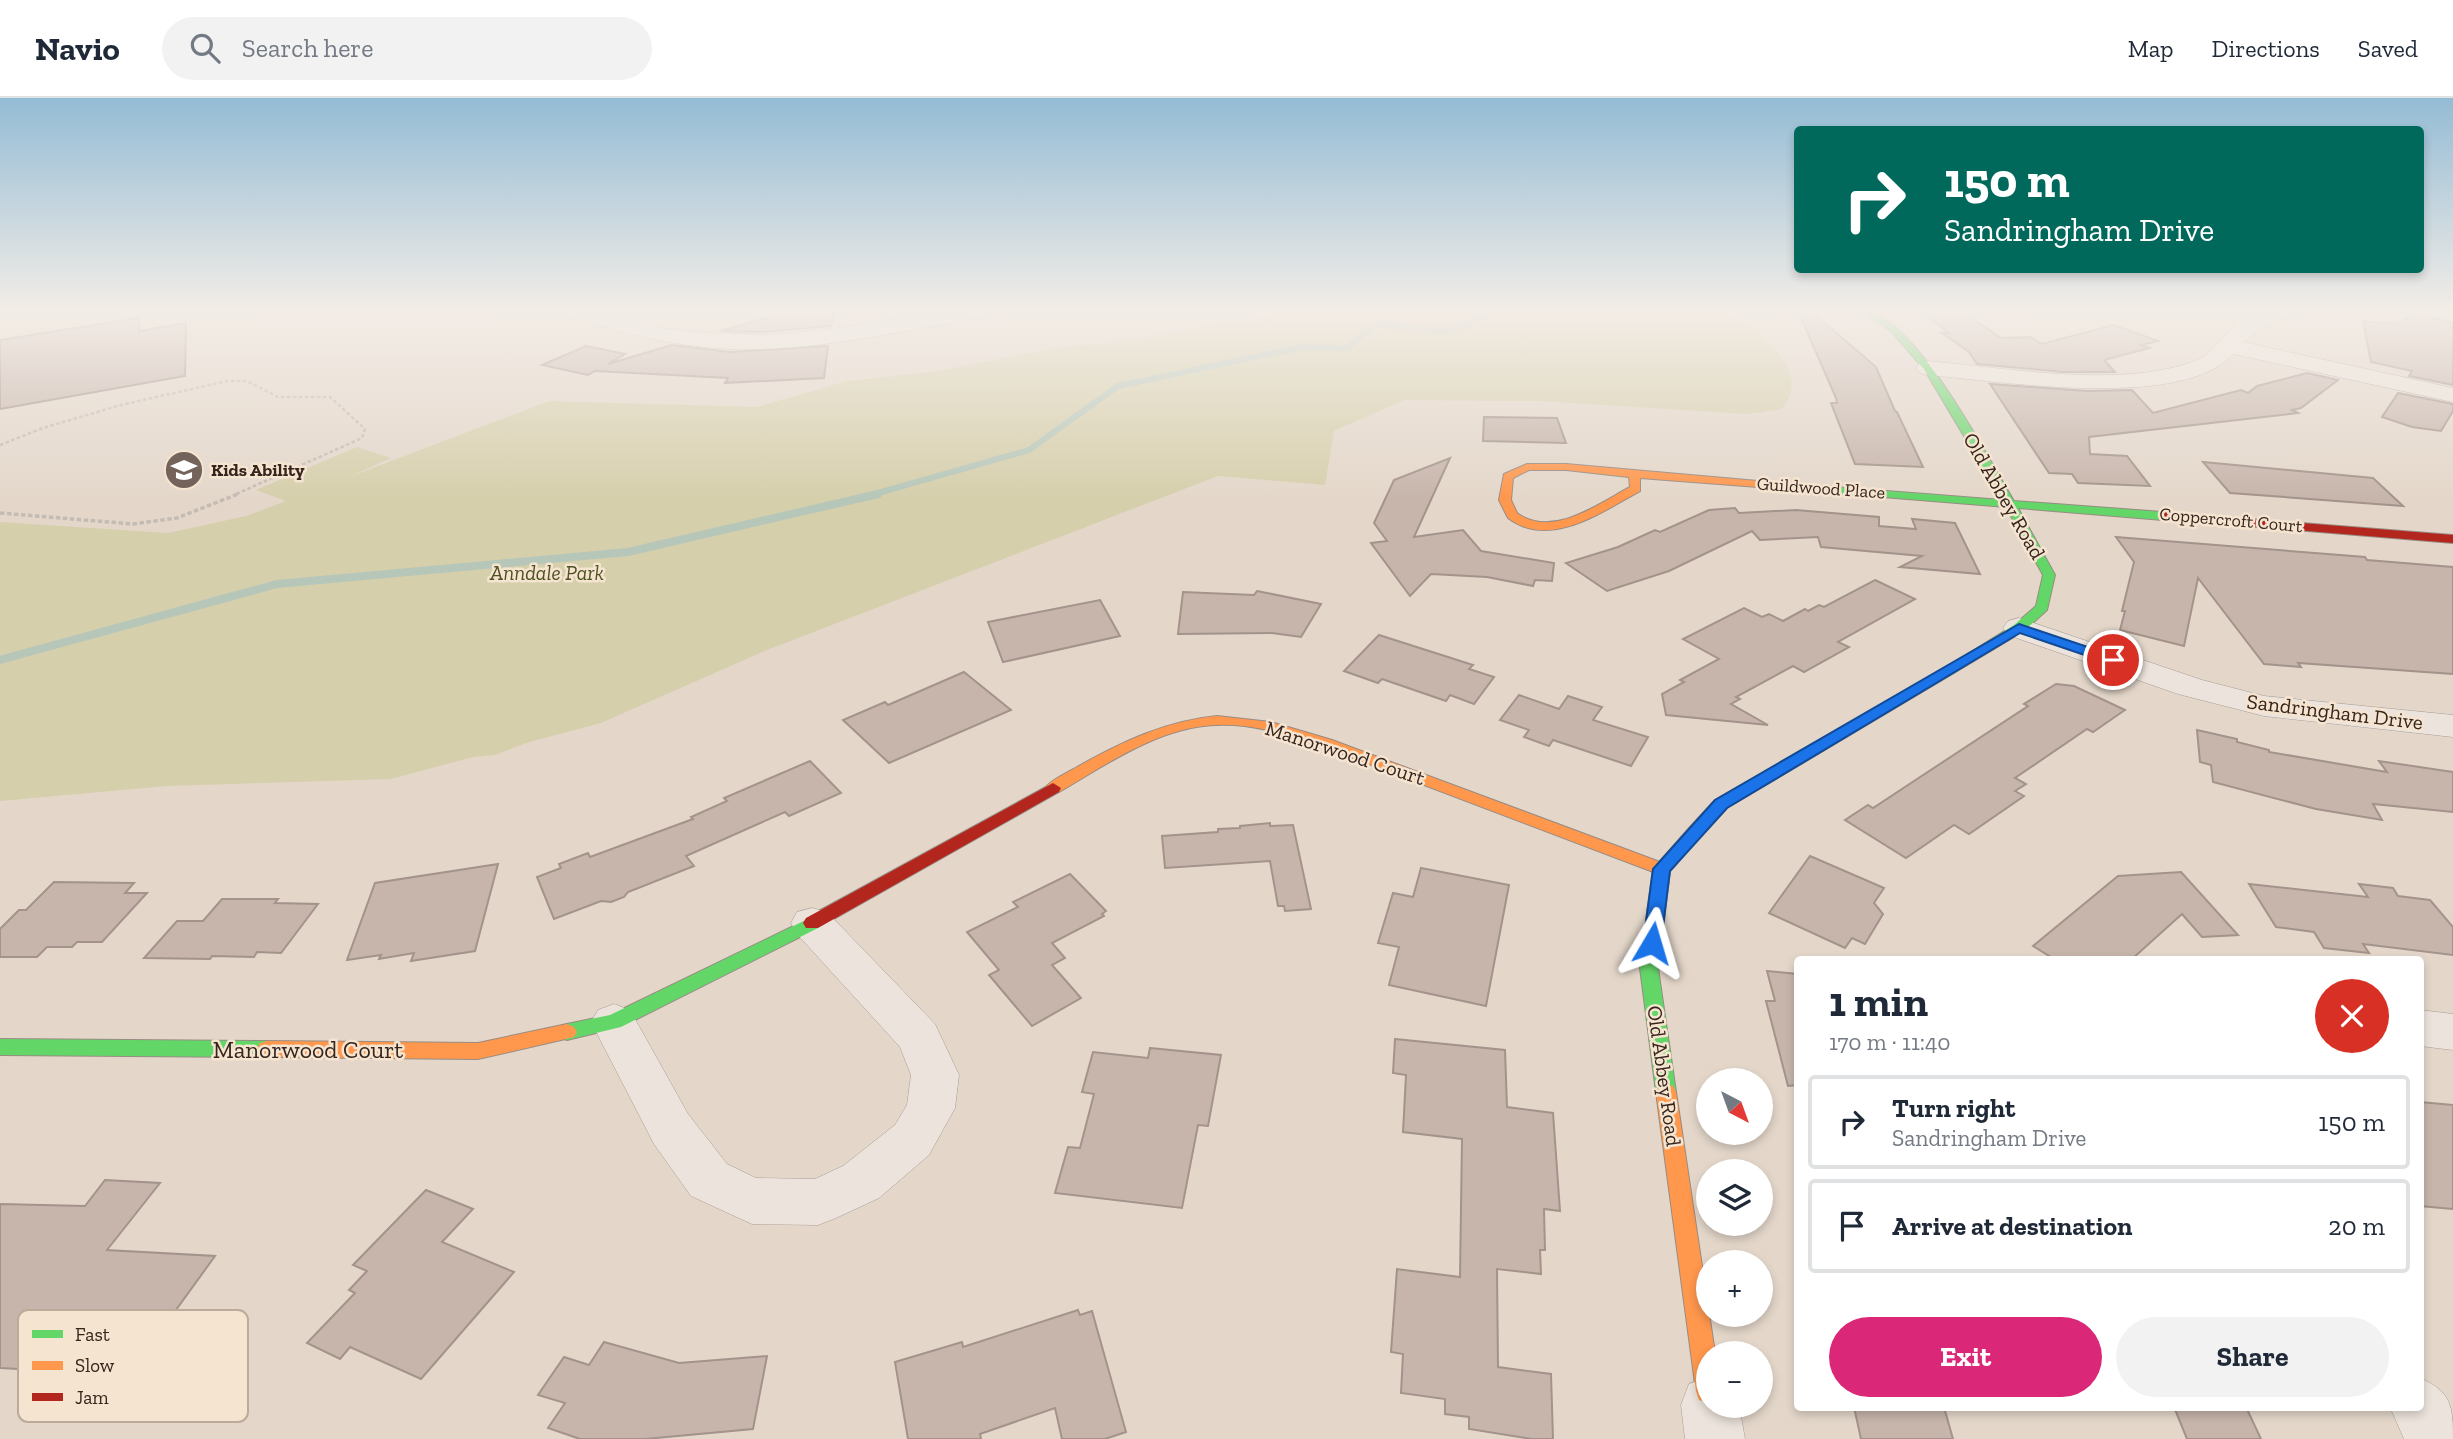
<!DOCTYPE html>
<meta charset="utf-8">
<style>
body{margin:0;font-family:"Zilla Slab",serif;background:#f2f2f3;color:#1f2937;height:100vh;display:flex;flex-direction:column;font-size:26px;white-space:nowrap}
*{box-sizing:border-box;margin:0}
p{font-size:23px;color:#747a83}
.icon{flex:none;width:38px;height:38px;fill:none;stroke:currentColor;stroke-width:2;stroke-linecap:round;stroke-linejoin:round}
.map{position:relative;flex:1;overflow:hidden}
.details{position:absolute;left:1794px;top:858px;width:630px;height:455px;display:flex;flex-direction:column;background:#fff;border-radius:7px;box-shadow:0 4px 10px #0003}
.details>*{flex:none}
.banner{position:absolute;left:1794px;top:28px;width:630px;height:147px;border-radius:7px;box-shadow:0 4px 10px #0003;background:#00695c;color:#fff;overflow:hidden}
.needle{width:46px;rotate:139deg}
.buttons{position:absolute;left:1696px;top:970px;display:grid;gap:14px}
.buttons a{display:grid;place-items:center;width:77px;height:77px;border-radius:50%;background:#fff;box-shadow:0 4px 10px #0003;font-size:35px}
.pin{position:absolute;display:grid;place-items:center;width:60px;height:60px;color:#fff;margin:-30px;border:4px solid #fff;border-radius:50%;box-shadow:0 2px 7px #0007}
.me{position:absolute;width:77px;margin:-38px;rotate:7deg;stroke-linejoin:round;filter:drop-shadow(0 0 5px #0008)}
.turn{display:flex;align-items:center;gap:24px;height:147px;padding:0 35px;font-size:32px}
.turn .icon{width:91px;height:91px;stroke-width:2.5}
.turn b{display:block;font-size:49px;line-height:60px}
.round{display:grid;place-items:center;flex:none;width:74px;height:74px;border-radius:37px;background:#f2f2f3}
.head{display:flex;align-items:center;justify-content:space-between;height:119px;padding:0 35px}
h1{font-size:42px;font-weight:800;line-height:52px}
.primary-button{display:flex;gap:14px;margin-top:auto;padding:14px 35px}
.primary-button a{flex:1;height:80px;border-radius:42px;background:#db2777;color:#fff;font-size:28px;font-weight:800;line-height:80px;text-align:center}
.primary-button a+a{background:#f2f2f3;color:#1f2937}
ul{padding:0;list-style:none}
li{display:flex;align-items:center;gap:21px;height:94px;margin:0 14px 10px;padding:0 21px;border:4px solid #e0e1e3;border-radius:7px}
li div{flex:1}
li b{display:block;font-size:26px}
li em{font-style:normal}
header{display:flex;align-items:center;gap:42px;box-sizing:border-box;height:98px;padding:0 35px;background:#fff;border-bottom:2px solid #e0e1e3}
header strong{font-size:33px}
nav{display:flex;gap:38px;margin-inline-start:auto;font-size:24px}
.search{width:490px;height:63px;background:#f2f2f3;display:flex;align-items:center;gap:18px;box-sizing:border-box;padding:0 24px;border-radius:38px;color:#747a83;font-size:26px}
.map>svg:first-child{display:block}
</style>
<header>
<strong>Navio</strong>
<div class="search"><svg class="icon" aria-label="search" viewBox="0 0 24 24"><circle cx="10" cy="10" r="6"/><path d="M15 15l6 6"/></svg>Search here</div>
<nav><a>Map</a><a>Directions</a><a>Saved</a></nav>
</header>
<div class="map">
<svg width="2453" height="1341" viewBox="0 0 2453 1341">
<rect width="100%" height="100%" fill="#e4d7ca"/>
<path fill="#d6cfac" d="M1292,213H1724C1756,234 1815,268 1782,311L1748,316L1539,303L1404,302L1334,333L1325,387L1218,378L767,552L601,625L526,645L495,657L473,659L391,681L167,688L0,703V424L168,435L246,418L286,403L256,392L357,349L391,360L347,380L549,303L757,309L847,283L938,273L1060,249L1119,244Z"/>
<g fill="none" stroke-linecap="round" stroke-linejoin="round">
<path stroke="#b6c7b9" stroke-width="6" d="M871,397L1029,352L1118,288L1302,249L1347,250L1376,226L1442,233L1466,228L1491,213"/>
<path stroke="#b6c7b9" stroke-width="8" d="M0,562L277,486L628,454L878,396"/>
</g>
<g fill="#c7b5ab" stroke="#a3938a" stroke-width="2">
<path d="M788,213H834L831,228L762,234L721,233Z"/>
<path d="M1798,213H1811L1876,269L1895,313L1897,314L1923,369L1855,366L1831,305H1837L1836,300Z"/>
<path d="M1921,213H1961L2001,240L2030,239L2042,246L2114,227L2158,243L2141,247L2150,250L2104,262L2115,274H2063L1977,266L1969,254L1942,235H1949Z"/>
<path d="M2418,215L2453,225V287L2409,278L2412,273L2371,264L2363,223L2396,226Z"/>
<path d="M139,220V233L186,225L185,278L0,311V242Z"/>
<path d="M672,247L729,254L828,248L824,280L725,285L728,280L595,273L588,277L542,267L586,248L625,256L608,266Z"/>
<path d="M2307,275L2338,282L2301,310L2292,312L2298,315L2089,339L2090,356L2127,358L2150,388L2078,385L2072,376L2049,375L1990,286L2088,293L2132,292L2153,315L2241,292L2248,295L2257,288Z"/>
<path d="M2398,295L2453,306V313L2441,333L2412,329L2382,319Z"/>
<path d="M1484,319L1557,320L1566,345L1483,343Z"/>
<path d="M1450,360L1414,439L1463,432L1481,453L1554,465L1552,483L1535,482L1533,488L1487,479L1431,476L1410,498L1371,445L1387,443L1374,425L1394,382Z"/>
<path d="M2203,364L2373,380L2403,408L2230,395Z"/>
<path d="M1735,410L1739,415L1796,412L1879,419V428L1916,431L1912,421L1955,425L1980,476L1900,469L1922,458L1821,449L1818,439L1760,442L1752,433L1669,473L1607,493L1566,465L1618,449L1655,432L1660,434L1709,412Z"/>
<path d="M2116,439L2365,459L2367,462L2453,469V576L2298,565L2301,569L2264,566L2198,480L2184,548L2120,532L2125,513H2122L2134,464Z"/>
<path d="M1875,482L1915,501L1838,544L1849,549L1804,574L1793,568L1736,599L1740,601L1731,606L1768,627L1666,617L1662,596L1684,584L1680,582L1719,561L1683,541L1744,510L1762,519L1769,516L1783,523L1805,511L1808,513L1819,507L1824,509Z"/>
<path d="M1257,493L1321,506L1301,539L1272,535L1178,536L1183,494L1254,497Z"/>
<path d="M1100,502L1120,538L1003,564L988,524Z"/>
<path d="M1379,537L1473,567L1469,571L1494,579L1474,606L1450,597L1446,603L1382,581L1378,585L1344,573Z"/>
<path d="M964,574L1011,612L889,665L843,622L885,604L888,607Z"/>
<path d="M2056,586L2074,588L2125,612L2093,634L2087,631L2015,680L2026,686L2015,693L2024,698L1969,736L1954,727L1906,760L1845,722L1868,707L1873,710L2028,608L2024,606Z"/>
<path d="M1519,597L1559,611L1568,598L1602,609L1593,622L1648,639L1631,668L1553,642L1549,648L1524,639L1529,632L1500,622Z"/>
<path d="M2197,632L2237,641V644L2269,652V654L2387,674L2379,663L2453,674V714L2373,706L2382,722L2316,711L2213,684L2211,667L2200,664Z"/>
<path d="M810,663L841,695L789,718L785,714L686,758L694,768L628,794L624,799L611,804L601,803L554,821L537,779L561,770L559,766L588,755L590,759L693,721L691,719L727,703L724,700Z"/>
<path d="M1270,725V728L1293,727L1311,811L1285,813L1284,808H1278L1270,763L1165,770L1162,738L1218,734V731L1240,730V728Z"/>
<path d="M1810,758L1884,790L1874,805L1883,816L1865,846L1852,840L1845,850L1769,815Z"/>
<path d="M498,766L475,853L411,863L414,855L379,861L381,857L347,862L375,785Z"/>
<path d="M1421,770L1509,787L1486,908L1389,887L1399,849L1378,845L1393,795L1413,799Z"/>
<path d="M2181,774L2238,837L2202,839L2182,816L2132,861H2054L2033,848L2118,778Z"/>
<path d="M1070,776L1106,813L1102,816L1104,818L1052,845L1065,860L1052,867L1081,900L1032,928L989,877L999,872L967,834L1018,809L1013,804Z"/>
<path d="M54,784L134,785L125,795H147L102,844H77L72,849H47L37,859H0V831L19,812H26Z"/>
<path d="M2249,786L2368,799L2359,786L2393,790L2398,798L2430,802L2453,829V857L2363,846L2369,855L2324,850L2314,834L2276,829Z"/>
<path d="M222,801H278L275,805L318,806L281,855L257,854L254,859L212,858L210,861L144,860L177,823H203Z"/>
<path d="M1767,873L1797,876V987L1788,988L1766,903H1775Z"/>
<path d="M1395,941L1505,952L1507,1009L1553,1015L1560,1113L1544,1111L1545,1152H1540L1541,1176L1497,1171L1498,1269L1551,1276L1553,1341H1532L1469,1331V1319L1445,1316V1301L1401,1295L1403,1256L1391,1254L1397,1171L1460,1179L1462,1041L1403,1034L1406,977L1393,975Z"/>
<path d="M1150,950L1221,957L1208,1028L1198,1027L1182,1110L1055,1095L1068,1049L1080,1050L1094,996L1082,994L1093,954L1148,960Z"/>
<path d="M2420,1004L2453,1007V1111L2420,1108Z"/>
<path d="M105,1082L160,1085L107,1152L215,1158L129,1277L0,1270V1106L85,1108Z"/>
<path d="M426,1092L473,1111L442,1144L514,1174L421,1281L350,1249L340,1261L307,1245L355,1195L349,1192L367,1173L353,1167Z"/>
<path d="M1078,1212L1080,1217L1092,1213L1126,1334L1105,1341H1062L1055,1310L980,1336L981,1341H908L895,1264L962,1244L963,1249Z"/>
<path d="M604,1244L679,1265L767,1258L753,1331L645,1341H580L548,1330L565,1305L538,1297L564,1259L589,1267Z"/>
<path d="M1854,1309H1944L1953,1341H1861Z"/>
<path d="M2174,1309H2246L2261,1341H2187Z"/>
</g>
<g fill="none" stroke-linecap="round" stroke-linejoin="round">
<g stroke="#a89d94" stroke-width="1">
<g id="street">
<path d="M564,213H596L651,228L690,234L762,237L826,232L944,213H994L991,217L984,219C900,233 815,254 729,251C673,248 619,235 567,217Z"/>
<path d="M2264,213H2296L2293,217L2259,231L2243,244L2453,290V304L2233,256C2183,313 1999,283 1928,277L1920,275L1916,270L1920,265L1928,263C2006,270 2121,291 2195,263C2212,257 2221,239 2235,228C2243,221 2253,217 2264,213Z"/>
<path d="M2019,520L2202,582L2264,598L2453,617V639L2264,618L2178,596L2008,537L2003,530L2008,523Z"/>
<path d="M812,810L827,814L935,926L959,977L955,1010L929,1057L879,1100L836,1120L818,1127L752,1126L691,1098L654,1046L591,924L598,912L614,906L630,912L688,1016L727,1066L756,1080L815,1081L843,1068L895,1027L907,1007L911,977L900,949L797,836L791,825L797,814Z"/>
<path d="M2420,912L2453,916V952L2420,948Z"/>
<path d="M1708,1279V1307H1739L1745,1341H1685L1681,1307L1689,1286Z"/>
<path d="M2420,1280C2452,1294 2453,1309 2453,1341H2404L2390,1309H2420Z"/>
</g>
</g>
<g stroke="#988c84" stroke-width="2">
<g id="fast">
<path d="M1861,213C1913,213 1987,359 2014,403L2163,414L2169,418L2163,422L2018,410L2055,477L2047,512L2024,533L1954,575H1944L1942,572L2014,527L2036,508L2043,477L2006,409L1758,389L1752,386L1758,383L2002,402L1924,271L1891,233Z"/>
<path d="M1696,727L1704,733L1670,773L1658,870L1676,994L1673,1000L1666,1002L1659,1000L1656,994L1640,870L1653,771L1690,729Z"/>
<path d="M812,819L818,820L821,825L818,830L621,929L567,942L560,939L557,934L560,929L567,926L610,917Z"/>
<path d="M0,941L267,943L274,945L277,951L274,957L267,959L0,957Z"/>
</g>
</g>
<g stroke="#988c84" stroke-width="2">
<g id="slow">
<path d="M1527,366H1566L1758,383L1764,386L1758,389L1640,380V393C1603,413 1550,452 1508,420L1499,402L1504,376ZM1529,372H1566L1629,379L1630,389C1598,406 1552,441 1517,415L1511,402L1513,380Z"/>
<path d="M1217,618L1271,624L1332,642L1668,767L1671,771L1668,775H1656L1321,648C1287,637 1252,625 1216,627C1159,629 1107,666 1059,694L1053,695L1045,690C1052,681 1067,675 1077,669C1122,644 1165,623 1217,618Z"/>
<path d="M567,926L574,929L577,934L574,939L478,961L267,959L260,957L257,951L260,945L267,943L478,945Z"/>
<path d="M1666,986L1673,988L1676,994L1715,1255H1708V1305L1699,1302L1696,1293L1656,994L1659,988Z"/>
</g>
</g>
<g stroke="#988c84" stroke-width="2">
<g id="jam">
<path d="M2163,414L2453,437V445L2159,421V415Z"/>
<path d="M1949,568L1954,569L1956,572L1954,575L1727,710L1702,737H1690L1688,733L1690,729L1715,702Z"/>
<path d="M1053,685L1061,690L1059,694L818,830H806L803,825L806,820Z"/>
</g>
</g>
<g stroke="#c4bbb3" stroke-width="2.5" stroke-dasharray="3.5 2.5" stroke-linecap="butt">
<path d="M187,215L192,213"/>
<path d="M5,226L10,217L25,213"/>
<path d="M0,347L43,330L121,307L227,283H247L278,299H330L365,331L362,340L234,397"/>
</g>
<path stroke="#c4bbb3" stroke-width="3.5" stroke-dasharray="4.5 2.5" stroke-linecap="butt" d="M0,415L133,426L177,420L238,396"/>
<use href="#street" fill="#ece4dc" fill-rule="evenodd"/>
<use href="#fast" fill="#63d668" fill-rule="evenodd"/>
<use href="#slow" fill="#ff974d" fill-rule="evenodd"/>
<use href="#jam" fill="#b3261e" fill-rule="evenodd"/>
</g>
<linearGradient id="sky" x2="0" y2="1"><stop stop-color="#94bcd5"/><stop offset="0.53" stop-color="#f3ede7"/><stop offset="1" stop-color="#f3ede7" stop-opacity="0"/></linearGradient>
<rect width="2453" height="401" fill="url(#sky)"/>
<path fill="#1a73e8" stroke="#114b97" stroke-width="2" d="M2019,526L2118,559L2120,562L2118,565H2108L2020,535L1727,710L1670,773L1661,845L1659,850H1645L1643,845L1653,771L1715,702Z"/>
<defs>
<g id="school-disc" transform="scale(2.0125)"><circle r="9.5" fill="#73635a" stroke="#f5e4cf"/><path d="M0-5L7-2L0 1L-7-2ZM-4 1L0 2.5L4 1V4Q0 6-4 4Z" fill="#fff"/></g>
</defs>
<g fill-rule="evenodd">
<use href="#school-disc" x="184" y="372"/>
</g>
<g text-anchor="middle" stroke-width="5" stroke-linejoin="round" paint-order="stroke">
<g font-size="18" font-weight="bold" fill="#36241d" stroke="#f5e4cf" text-anchor="start">
<text x="211" y="378">Kids Ability</text>
</g>
<g font-size="18" fill="#36241d" stroke="#f5e4cf">
<text transform="translate(1821 390) rotate(4)" y="6">Guildwood Place</text>
<text transform="translate(2231 422) rotate(5)" y="6">Coppercroft Court</text>
</g>
<g font-size="21" fill="#36241d" stroke="#f5e4cf">
<text transform="translate(2004 398) rotate(60)" y="7">Old Abbey Road</text>
<text transform="translate(2335 614) rotate(7)" y="7">Sandringham Drive</text>
<text transform="translate(1345 655) rotate(18)" y="7">Manorwood Court</text>
<text transform="translate(1664 978) rotate(82)" y="7">Old Abbey Road</text>
</g>
<g font-size="21" font-style="italic" fill="#4f5223" stroke="#f5e4cf">
<text x="547" y="482">Anndale Park</text>
</g>
<g font-size="24" fill="#36241d" stroke="#f5e4cf">
<text x="308" y="960">Manorwood Court</text>
</g>
</g>
<rect x="18" y="1212" width="230" height="112" rx="10" fill="#f5e4cf" stroke="#bcaa9a" stroke-width="2"/>
<rect x="32" y="1232" width="31" height="8" fill="#63d668"/>
<rect x="32" y="1263" width="31" height="9" fill="#ff974d"/>
<rect x="32" y="1295" width="31" height="8" fill="#b3261e"/>
<g font-size="19" fill="#36241d">
<text x="75" y="1243">Fast</text>
<text x="75" y="1274">Slow</text>
<text x="75" y="1306">Jam</text>
</g>
</svg>
<div class="buttons">
<a><svg class="needle" viewBox="-14 -14 28 28"><path d="M0-13l5 13h-10z" fill="#e53935"/><path d="M0 13l5-13h-10z" fill="#747a83"/></svg></a>
<a><svg class="icon" aria-label="layers" viewBox="0 0 24 24"><path d="M12 4l9 5-9 5-9-5zM3 14l9 5 9-5"/></svg></a>
<a>+</a>
<a>−</a>
</div>
<div class="pin" style="left:2113px;top:562px;background:#d93025"><svg class="icon" aria-label="arrive" viewBox="0 0 24 24"><path d="M6 21V4h12l-3 4 3 4H6"/></svg></div>
<svg class="me" style="left:1652px;top:845px" viewBox="-20 -20 40 40"><path d="M0-17L14 15 0 8-14 15z" fill="#1a73e8" stroke="#fff" stroke-width="4"/></svg>
<div class="banner">
<div class="turn"><svg class="icon" aria-label="right" viewBox="0 0 24 24"><path d="M7 20v-9h11M14 6l5 5-5 5"/></svg><div><b>150 m</b>Sandringham Drive</div></div>
</div>
<section class="details">
<div class="head"><div><h1>1 min</h1><p>170 m · 11:40</p></div><a class="round" style="background:#d93025;color:#fff"><svg class="icon" aria-label="close" viewBox="0 0 24 24"><path d="M6 6l12 12M18 6L6 18"/></svg></a></div>
<ul>
<li><svg class="icon" aria-label="right" viewBox="0 0 24 24"><path d="M7 20v-9h11M14 6l5 5-5 5"/></svg><div><b>Turn right</b><p>Sandringham Drive</p></div><em>150 m</em></li>
<li><svg class="icon" aria-label="arrive" viewBox="0 0 24 24"><path d="M6 21V4h12l-3 4 3 4H6"/></svg><div><b>Arrive at destination</b></div><em>20 m</em></li>
</ul>
<div class="primary-button"><a>Exit</a><a>Share</a></div>
</section>
</div>
